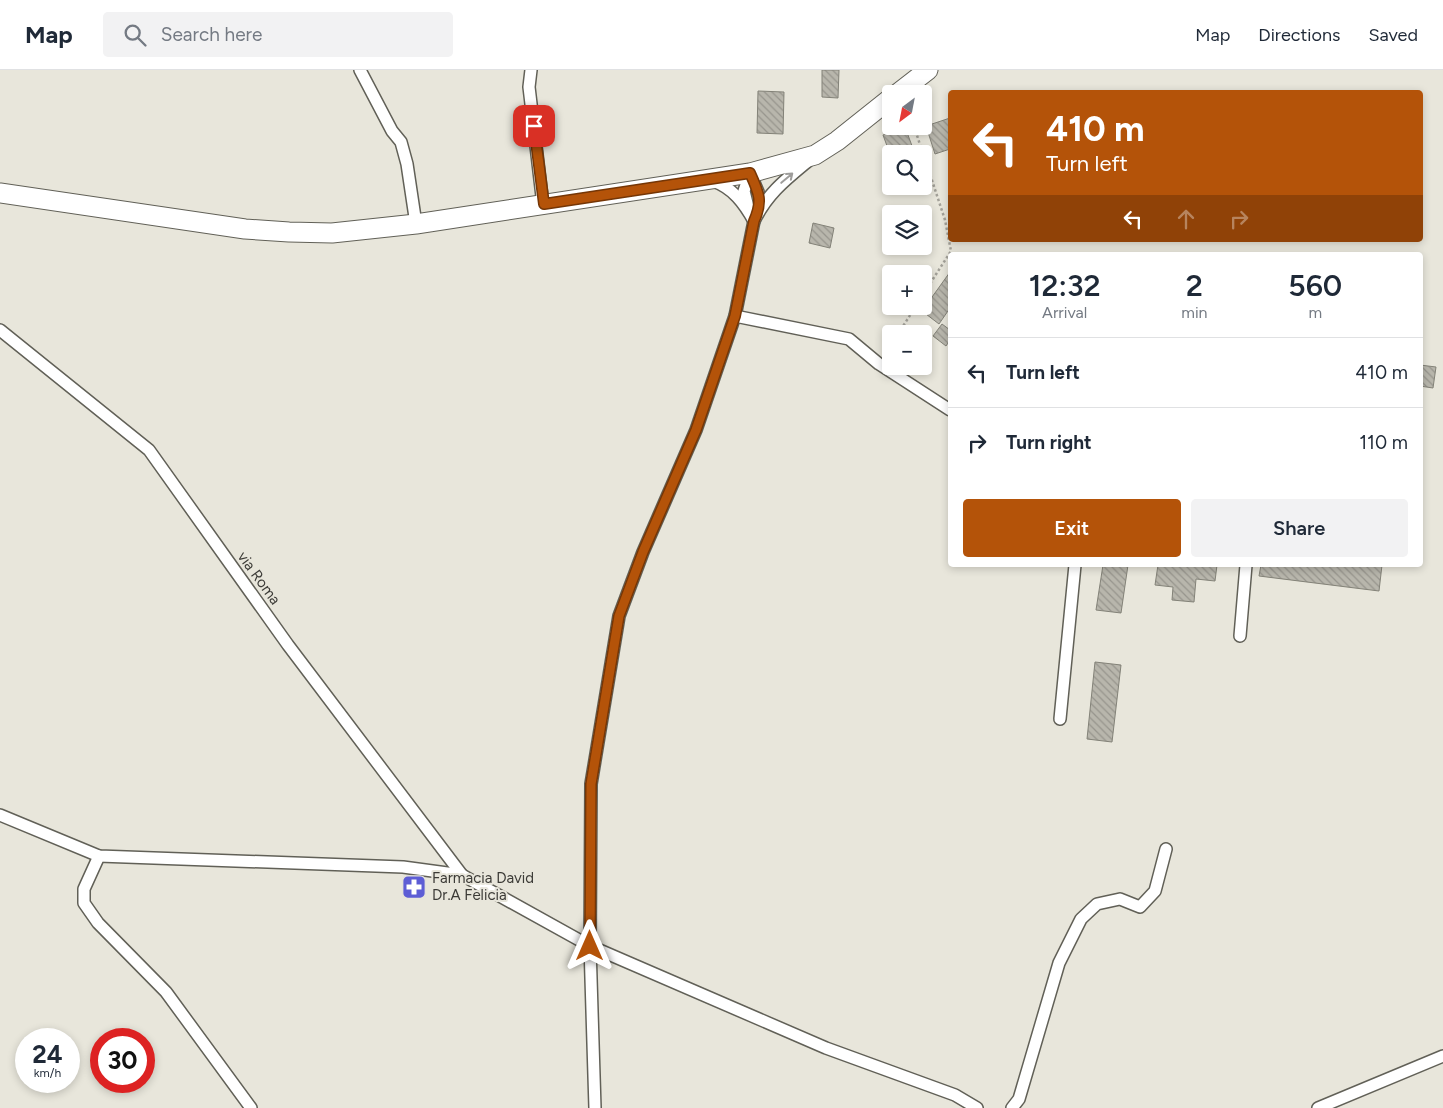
<!DOCTYPE html>
<meta charset="utf-8">
<style>
body{margin:0;font-family:Figtree,sans-serif;background:#f2f2f3;color:#1f2937;height:100vh;display:flex;flex-direction:column;font-size:19px;white-space:nowrap}
*{box-sizing:border-box;margin:0}
p{font-size:16px;color:#747a83}
.icon{flex:none;width:28px;height:28px;fill:none;stroke:currentColor;stroke-width:2;stroke-linecap:round;stroke-linejoin:round}
.map{position:relative;flex:1;overflow:hidden}
.side{position:absolute;left:948px;top:182px;width:475px;height:315px;display:flex;flex-direction:column;background:#fff;border-radius:5px;box-shadow:0 2px 8px #0003}
.side>*{flex:none}
.banner{position:absolute;left:948px;top:20px;width:475px;height:152px;border-radius:5px;box-shadow:0 2px 8px #0003;background:#b45309;color:#fff;overflow:hidden}
.needle{width:32px;rotate:212deg}
.buttons{position:absolute;left:882px;top:15px;display:grid;gap:10px}
.buttons a{display:grid;place-items:center;width:50px;height:50px;border-radius:5px;background:#fff;box-shadow:0 2px 8px #0003;font-size:25px}
.speed{position:absolute;left:15px;top:958px;display:flex;gap:10px;font-size:25px;font-weight:700;text-align:center}
.speed>*{display:grid;place-content:center;width:65px;height:65px;border-radius:50%;background:#fff;box-shadow:0 2px 8px #0003;line-height:1}
.speed small{font-size:12px;font-weight:400}
.speed .limit{border:8px solid #d22;background:#fff;color:#111}
.pin{position:absolute;display:grid;place-items:center;width:42px;height:42px;color:#fff;margin:-21px;border-radius:10px;box-shadow:0 2px 8px #0006}
.me{position:absolute;width:55px;margin:-28px;rotate:0deg;stroke-linejoin:round;filter:drop-shadow(0 0 4px #0008)}
.turn{display:flex;align-items:center;gap:18px;height:105px;padding:0 15px;font-size:22px}
.turn .icon{width:65px;height:65px;stroke-width:2.5}
.turn b{display:block;font-size:35px;line-height:42px}
.lanes{display:flex;align-items:center;height:48px;padding:0 15px;background:#0003;justify-content:center;gap:25px;direction:ltr}
.lanes .off{opacity:.35}
.eta{display:flex;justify-content:space-evenly;align-items:center;height:85px;text-align:center}
.eta b{font-size:30px;font-weight:600;line-height:35px}
.primary-button{display:flex;gap:10px;margin-top:auto;padding:10px 15px}
.primary-button a{flex:1;height:58px;border-radius:5px;background:#b45309;color:#fff;font-size:20px;font-weight:600;line-height:58px;text-align:center}
.primary-button a+a{background:#f2f2f3;color:#1f2937}
ul{padding:0;list-style:none}
li{display:flex;align-items:center;gap:15px;height:70px;padding:0 15px;border-top:1px solid #e0e1e3}
li div{flex:1}
li b{display:block;font-size:19px}
li em{font-style:normal}
header{display:flex;align-items:center;gap:30px;box-sizing:border-box;height:70px;padding:0 25px;background:#fff;border-bottom:1px solid #e0e1e3}
header strong{font-size:24px}
nav{display:flex;gap:28px;margin-inline-start:auto;font-size:18px}
.search{width:350px;height:45px;background:#f2f2f3;display:flex;align-items:center;gap:12px;box-sizing:border-box;padding:0 18px;border-radius:5px;color:#747a83;font-size:19px}
.map>svg:first-child{display:block}
</style>
<header>
<strong>Map</strong>
<div class="search"><svg class="icon" aria-label="search" viewBox="0 0 24 24"><circle cx="10" cy="10" r="6"/><path d="M15 15l6 6"/></svg>Search here</div>
<nav><a>Map</a><a>Directions</a><a>Saved</a></nav>
</header>
<div class="map">
<svg width="1443" height="1038" viewBox="0 0 1443 1038">
<defs>
<pattern id="building-back-hatch" width="6" height="6" patternUnits="userSpaceOnUse" patternTransform="scale(1.25)"><rect width="6" height="6" fill="#b8b6ac"/><path d="M-1 5l2 2M0 0l6 6M5-1l2 2" fill="none" stroke="#97958d"/></pattern>
</defs>
<rect width="100%" height="100%" fill="#e8e6db"/>
<g fill="url(#building-back-hatch)" stroke="#838278">
<path d="M822,0H839L838,28L822,27Z"/>
<path d="M758,21L784,22L783,64L757,63Z"/>
<path d="M950,48V79L935,84L926,56Z"/>
<path d="M905,57L915,84H890L883,65Z"/>
<path d="M813,153L834,158L830,178L809,173Z"/>
<path d="M950,202V238L939,254L922,241Z"/>
<path d="M942,254L950,260V270L946,276L933,266Z"/>
<path d="M1420,295L1436,297L1433,318L1420,316Z"/>
<path d="M1103,495H1128L1121,543L1096,540Z"/>
<path d="M1158,495H1217L1215,511L1196,509L1194,532L1172,530L1173,517L1155,515Z"/>
<path d="M1261,495H1382L1379,521L1259,506Z"/>
<path d="M1095,592L1121,595L1112,672L1087,669Z"/>
</g>
<g fill="none" stroke-linecap="round" stroke-linejoin="round">
<g stroke="#616057" stroke-width="14">
<g id="street">
<path d="M360,0L392,61L401,72L407,94L416,154"/>
<path d="M531,0L529,17L543,135"/>
<path d="M713,111C733,118 744,133 754,151C767,124 785,110 808,91"/>
<path d="M748,137L744,121L750,103L758,122L759,139"/>
<path d="M735,246L849,269L879,294L950,340"/>
<path d="M0,260L149,380L288,575L462,805"/>
<path d="M1240,566L1246,495"/>
<path d="M1060,649L1075,495"/>
<path d="M0,745L99,786L403,797L462,805L590,876L826,978L955,1025L977,1038"/>
<path d="M99,786L84,819V833L98,853L166,922L251,1038"/>
<path d="M595,1038L590,876L591,714L619,546L643,482L696,360L735,246L754,151"/>
<path d="M1012,1038L1019,1029L1059,893L1081,849L1097,834L1120,829L1140,837L1155,821L1166,779"/>
<path d="M1318,1038L1443,986"/>
</g>
</g>
<g stroke="#616057" stroke-width="21">
<g id="primary">
<path d="M897,24L928,0"/>
<path d="M0,123L245,159L289,162L332,163L416,154L750,103L815,85L837,71L891,28"/>
</g>
</g>
<g stroke="#a3a199" stroke-width="2.5" stroke-dasharray="2.5 2.5" stroke-linecap="butt">
<path d="M914,56L923,84"/>
<path d="M924,86L945,150L951,181L924,223"/>
<path d="M898,264L916,236"/>
<path d="M885,284L891,275"/>
</g>
<use href="#street" stroke="#fff" stroke-width="11"/>
<use href="#primary" stroke="#fff" stroke-width="19"/>
</g>
<defs><path id="oneway-shaft" d="M-6 0H5M1.5-3L5.5 0L1.5 3" fill="none" stroke-width="1.6" stroke-linecap="round" stroke-linejoin="round" transform="scale(1.25)"/></defs>
<use stroke="#9e9d9b" href="#oneway-shaft" transform="translate(787 108) rotate(-40)"/>
<g fill="none" stroke-linecap="round" stroke-linejoin="round">
<g stroke="#753606" stroke-width="12">
<path id="route" d="M534,56L544,134L750,103C759,123 763,131 754,151L735,246L696,360L643,482L619,546L591,714L590,876"/>
</g>
<use href="#route" stroke="#b45309" stroke-width="9"/>
</g>
<defs>
<g id="pharmacy-square" transform="scale(1.25)"><rect x="-9" y="-9" width="18" height="18" rx="4" fill="#5d5dd5" stroke="#e8e6db"/><path d="M-2-6h4v4h4v4h-4v4h-4v-4h-4v-4h4Z" fill="#fff"/></g>
</defs>
<g fill-rule="evenodd">
<use href="#pharmacy-square" x="414" y="817"/>
</g>
<g text-anchor="middle" stroke-width="4" stroke-linejoin="round" paint-order="stroke">
<g font-size="15" fill="#3c3b37" stroke="#e8e6db">
<text transform="translate(259 508) rotate(54)" y="5">via Roma</text>
</g>
<g font-size="15" fill="#3c3b37" stroke="#e8e6db" text-anchor="start">
<text x="432" y="813">Farmacia David<tspan x="432" dy="17">Dr.A Felicia</tspan></text>
</g>
</g>
</svg>
<div class="buttons">
<a><svg class="needle" viewBox="-14 -14 28 28"><path d="M0-13l5 13h-10z" fill="#e53935"/><path d="M0 13l5-13h-10z" fill="#747a83"/></svg></a>
<a><svg class="icon" aria-label="search" viewBox="0 0 24 24"><circle cx="10" cy="10" r="6"/><path d="M15 15l6 6"/></svg></a>
<a><svg class="icon" aria-label="layers" viewBox="0 0 24 24"><path d="M12 4l9 5-9 5-9-5zM3 14l9 5 9-5"/></svg></a>
<a>+</a>
<a>−</a>
</div>
<div class="speed"><div>24<small>km/h</small></div><div class="limit">30</div></div>
<div class="pin" style="left:534px;top:56px;background:#d93025"><svg class="icon" aria-label="arrive" viewBox="0 0 24 24"><path d="M6 21V4h12l-3 4 3 4H6"/></svg></div>
<svg class="me" style="left:590px;top:876px" viewBox="-20 -20 40 40"><path d="M0-17L14 15 0 8-14 15z" fill="#b45309" stroke="#fff" stroke-width="4"/></svg>
<div class="banner">
<div class="turn"><svg class="icon" aria-label="left" viewBox="0 0 24 24"><path d="M17 20v-9H6M10 6l-5 5 5 5"/></svg><div><b>410 m</b>Turn left</div></div>
<div class="lanes"><svg class="icon" aria-label="left" viewBox="0 0 24 24"><path d="M17 20v-9H6M10 6l-5 5 5 5"/></svg><svg class="icon off" aria-label="ahead" viewBox="0 0 24 24"><path d="M12 20V5M6 11l6-6 6 6"/></svg><svg class="icon off" aria-label="right" viewBox="0 0 24 24"><path d="M7 20v-9h11M14 6l5 5-5 5"/></svg></div>
</div>
<section class="side">
<div class="eta">
<div><b>12:32</b><p>Arrival</p></div>
<div><b>2</b><p>min</p></div>
<div><b>560</b><p>m</p></div>
</div>
<ul>
<li><svg class="icon" aria-label="left" viewBox="0 0 24 24"><path d="M17 20v-9H6M10 6l-5 5 5 5"/></svg><div><b>Turn left</b></div><em>410 m</em></li>
<li><svg class="icon" aria-label="right" viewBox="0 0 24 24"><path d="M7 20v-9h11M14 6l5 5-5 5"/></svg><div><b>Turn right</b></div><em>110 m</em></li>
</ul>
<div class="primary-button"><a>Exit</a><a>Share</a></div>
</section>
</div>
